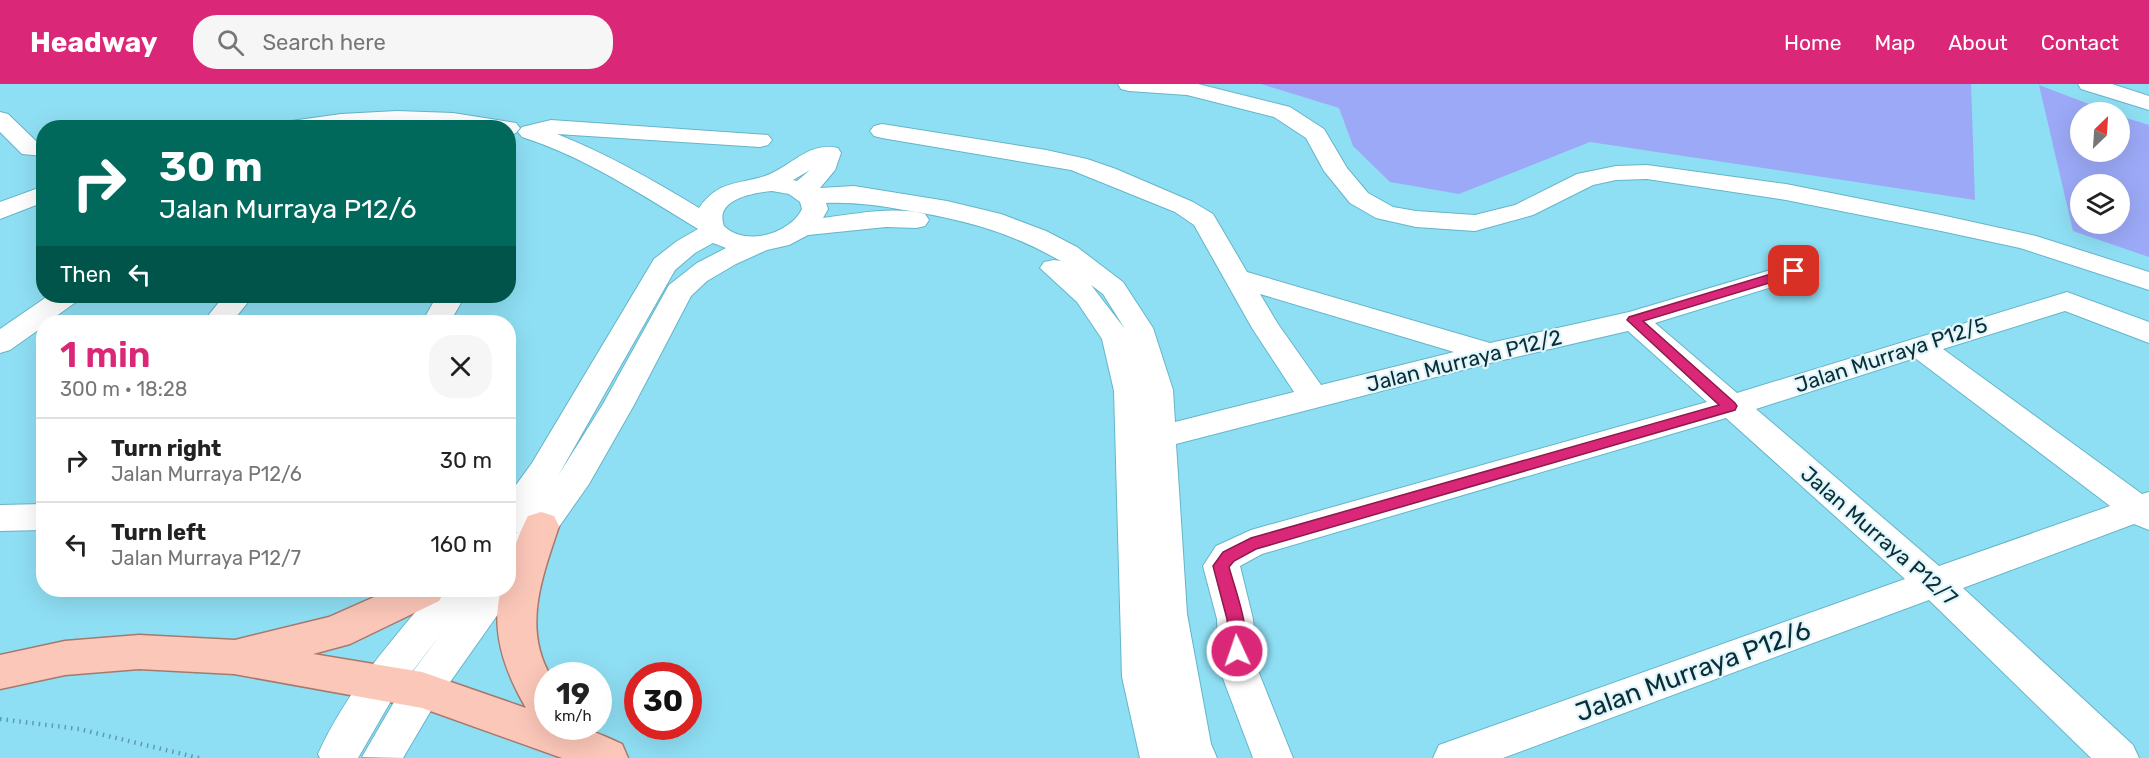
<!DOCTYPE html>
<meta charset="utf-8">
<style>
body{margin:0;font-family:Rubik,sans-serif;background:#f6f6f6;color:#222;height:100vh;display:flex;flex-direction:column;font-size:22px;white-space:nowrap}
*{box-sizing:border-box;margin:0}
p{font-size:20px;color:#767676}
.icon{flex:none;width:33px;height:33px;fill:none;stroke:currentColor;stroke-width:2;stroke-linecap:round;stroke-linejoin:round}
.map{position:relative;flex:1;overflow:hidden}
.details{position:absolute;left:36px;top:231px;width:480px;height:282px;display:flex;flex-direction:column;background:#fff;border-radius:24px;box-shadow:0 6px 24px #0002}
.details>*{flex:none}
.banner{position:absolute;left:36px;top:36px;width:480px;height:183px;border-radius:24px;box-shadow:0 6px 24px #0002;background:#00695c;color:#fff;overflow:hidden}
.needle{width:39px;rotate:25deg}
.fabs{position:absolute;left:2070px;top:18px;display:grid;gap:12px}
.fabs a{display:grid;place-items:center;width:60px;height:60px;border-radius:50%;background:#fff;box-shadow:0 6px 24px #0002;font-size:30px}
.speed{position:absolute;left:534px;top:578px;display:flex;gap:12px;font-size:30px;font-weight:700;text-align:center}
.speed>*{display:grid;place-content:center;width:78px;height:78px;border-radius:50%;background:#fff;box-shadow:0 6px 24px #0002;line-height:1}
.speed small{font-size:15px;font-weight:400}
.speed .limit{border:9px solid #d22;background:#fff;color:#111}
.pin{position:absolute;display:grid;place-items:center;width:51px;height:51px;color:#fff;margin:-26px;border-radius:12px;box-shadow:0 3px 9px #0006}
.me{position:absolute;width:66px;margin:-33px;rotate:357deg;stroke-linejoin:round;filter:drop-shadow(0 0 4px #0008)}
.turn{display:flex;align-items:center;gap:21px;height:126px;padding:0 24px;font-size:27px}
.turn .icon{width:78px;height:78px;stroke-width:2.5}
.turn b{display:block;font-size:42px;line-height:51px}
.then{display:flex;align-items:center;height:57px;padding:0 24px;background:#0003;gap:12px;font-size:22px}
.round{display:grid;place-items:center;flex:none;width:63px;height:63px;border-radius:24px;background:#f6f6f6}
.headline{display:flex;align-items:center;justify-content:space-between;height:102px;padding:0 24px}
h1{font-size:36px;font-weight:600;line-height:45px;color:#db2777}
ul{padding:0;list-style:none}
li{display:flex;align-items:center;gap:18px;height:84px;padding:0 24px;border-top:2px solid #e0e0e0}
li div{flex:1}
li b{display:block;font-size:22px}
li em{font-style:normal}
header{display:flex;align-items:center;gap:36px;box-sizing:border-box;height:84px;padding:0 30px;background:#db2777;color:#fff}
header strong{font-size:28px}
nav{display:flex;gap:33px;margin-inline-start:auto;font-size:21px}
.search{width:420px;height:54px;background:#f6f6f6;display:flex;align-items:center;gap:15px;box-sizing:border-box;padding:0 21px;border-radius:24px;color:#767676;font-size:22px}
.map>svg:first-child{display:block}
</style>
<header>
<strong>Headway</strong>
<div class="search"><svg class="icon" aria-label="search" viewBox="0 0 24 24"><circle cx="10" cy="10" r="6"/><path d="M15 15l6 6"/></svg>Search here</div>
<nav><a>Home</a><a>Map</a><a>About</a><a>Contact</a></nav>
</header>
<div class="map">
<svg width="2149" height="674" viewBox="0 0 2149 674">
<rect width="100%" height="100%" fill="#8fdff4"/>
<g fill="#9ca9f7" fill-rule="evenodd">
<path d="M1261,0H1971L1975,116L1590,58L1459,110L1390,98L1353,62L1339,24Z"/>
<path d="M2039,1L2110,28H2080V68H2120V32L2149,41V173L2073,147ZM2080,100H2120V140H2080Z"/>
</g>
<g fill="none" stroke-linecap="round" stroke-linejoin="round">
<g stroke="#65b5c9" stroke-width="2">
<g id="minor">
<path d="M1118,0H1198L1290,23L1324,45L1347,84L1368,109L1393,123L1416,127L1475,131L1515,121L1577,90L1616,82L1647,81L1786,100L1941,131L2036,152L2149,188V206L2020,164L1941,147L1786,116L1647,95L1616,96L1593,101L1533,131L1475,147L1416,143L1376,134L1350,119L1324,87L1306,54L1274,33L1187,11L1129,7L1121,5Z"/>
<path d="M2078,0H2112L2149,12V26L2081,5Z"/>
<path d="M397,27L453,29L516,39L520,44L516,49L508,51V44L397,41L274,44L277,39L341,30Z"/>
<path d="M0,28L8,30L37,58H44V72L22,70L0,48Z"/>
<path d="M551,36L768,51L772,56L768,61L760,63L557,50C607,70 653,96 699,124C719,96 737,101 765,92C790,84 808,57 838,64L841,69L835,86L820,104L854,102L947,117L1001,130L1046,147L1077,163L1123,198L1153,244L1173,306L1175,338L1294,308L1252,244L1194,141L1175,128L1071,86L882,54L874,52L870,47L874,42L882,40L1046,66L1087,75L1116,85L1193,118L1213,130L1247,188L1490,259L1629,228L1794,179L1804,181L1808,187L1804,193L1655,239L1737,309L2067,208L2149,238V259L2065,227L1943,265L2142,410L2149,408V446L2134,440L1963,504L2133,661L2139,674H2091L1929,516L1503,674H1433L1439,661L1905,495L1726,334L1262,470L1240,482L1253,535L1257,584L1293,674H1253L1219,584L1217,535L1203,482L1216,462L1251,446L1707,318L1628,247L1490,279L1176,360L1187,530L1211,660L1217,674H1140L1122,593L1114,307L1102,255L1077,218L1040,184L1044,178L1054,176L1061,177L1057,175C1007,147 961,135 904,126C877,121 853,118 826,119L828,125L823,134C856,130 893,122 925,130L929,136L925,142L916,144L886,143L808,151L789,161L767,166L736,180L707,197L691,212L634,321L589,400L521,497L510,500L513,506L508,516L436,618L403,674L362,673L408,594L441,550L395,610L358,674H320L318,670C346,608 391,557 434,506H473L470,512L475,506H508V459L517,448L508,451V412L532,379L654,175L677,157L698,145C642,111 585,73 522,53L518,48L522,43ZM810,86L797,97L793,96ZM772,107L789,110L800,118L802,125C790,150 745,163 724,142C714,115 753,109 772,107ZM713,159L726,164L697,179L669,201L603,320L558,392L675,186L695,169ZM1091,201L1103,210L1125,245ZM1260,210L1454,268L1321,301L1278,240ZM1915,274L2110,422L1939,482L1756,325Z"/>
<path d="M44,102V118L0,135V118Z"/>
<path d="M48,212H80L76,218L48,238H44V242L10,266L0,269V245Z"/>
<path d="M224,212H253L232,238H203Z"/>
<path d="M437,212H465L450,238H422Z"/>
<path d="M44,420V446L0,447V421Z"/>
</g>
</g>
<g stroke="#a6796d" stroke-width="3">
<path id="major" d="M541,428L554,432L559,442C543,491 522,542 550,591H548V642C583,642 591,646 622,660L628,674H562L422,624L234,590L139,585L65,591L0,605V571L65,557L139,551L235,556L329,533L390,506H445L439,517L350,560L313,570L422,588L526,624C505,588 490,547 501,506H508C508,479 516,455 528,432Z"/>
</g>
<path stroke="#5d9cac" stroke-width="4.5" stroke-dasharray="1.5 5" stroke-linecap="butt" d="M0,635L79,645L199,674"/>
<use href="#minor" fill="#fff" fill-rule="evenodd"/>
<use href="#major" fill="#fbc7b9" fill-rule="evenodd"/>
</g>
<path fill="#db2777" stroke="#8e194d" stroke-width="1.5" d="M1794,183L1800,187L1799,190L1643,237L1735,319L1737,322L1735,326L1256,465L1234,477L1229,483C1235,505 1253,552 1243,572L1237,574L1231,572L1229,567L1227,535L1213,482L1223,468L1251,454L1719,321L1627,236L1629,233Z"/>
<g text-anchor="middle" stroke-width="4.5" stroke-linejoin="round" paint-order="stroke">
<g font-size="21" fill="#0b2e36" stroke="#e0f6fc">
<text transform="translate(1891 271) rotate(-18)" y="7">Jalan Murraya P12/5</text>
<text transform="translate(1464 277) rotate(-14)" y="7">Jalan Murraya P12/2</text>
<text transform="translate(1879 452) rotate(41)" y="7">Jalan Murraya P12/7</text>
</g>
<g font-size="26" fill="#0b2e36" stroke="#e0f6fc">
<text transform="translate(1693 587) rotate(-20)" y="9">Jalan Murraya P12/6</text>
</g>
</g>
</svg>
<div class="fabs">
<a><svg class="needle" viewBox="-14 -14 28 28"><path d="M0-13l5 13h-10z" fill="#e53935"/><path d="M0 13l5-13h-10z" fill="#767676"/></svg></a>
<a><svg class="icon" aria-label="layers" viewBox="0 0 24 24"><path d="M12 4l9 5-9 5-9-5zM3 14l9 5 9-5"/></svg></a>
</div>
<div class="speed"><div>19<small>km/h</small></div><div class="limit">30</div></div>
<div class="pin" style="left:1794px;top:187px;background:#d93025"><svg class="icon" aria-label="arrive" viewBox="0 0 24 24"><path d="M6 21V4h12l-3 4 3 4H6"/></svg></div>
<svg class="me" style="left:1237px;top:567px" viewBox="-20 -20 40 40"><circle r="17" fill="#db2777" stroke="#fff" stroke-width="3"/><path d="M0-11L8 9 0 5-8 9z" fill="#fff"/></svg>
<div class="banner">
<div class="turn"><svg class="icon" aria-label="right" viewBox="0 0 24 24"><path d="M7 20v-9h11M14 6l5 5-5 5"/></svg><div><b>30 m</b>Jalan Murraya P12/6</div></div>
<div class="then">Then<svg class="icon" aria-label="left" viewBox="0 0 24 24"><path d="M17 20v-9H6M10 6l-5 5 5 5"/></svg></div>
</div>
<section class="details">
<div class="headline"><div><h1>1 min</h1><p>300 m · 18:28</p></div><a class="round"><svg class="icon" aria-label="close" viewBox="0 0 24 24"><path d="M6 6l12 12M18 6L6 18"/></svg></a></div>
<ul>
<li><svg class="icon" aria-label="right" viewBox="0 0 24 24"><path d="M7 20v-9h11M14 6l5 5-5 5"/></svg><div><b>Turn right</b><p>Jalan Murraya P12/6</p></div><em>30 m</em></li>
<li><svg class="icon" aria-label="left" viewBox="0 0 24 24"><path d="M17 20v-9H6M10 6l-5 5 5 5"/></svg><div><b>Turn left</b><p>Jalan Murraya P12/7</p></div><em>160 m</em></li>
</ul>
</section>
</div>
